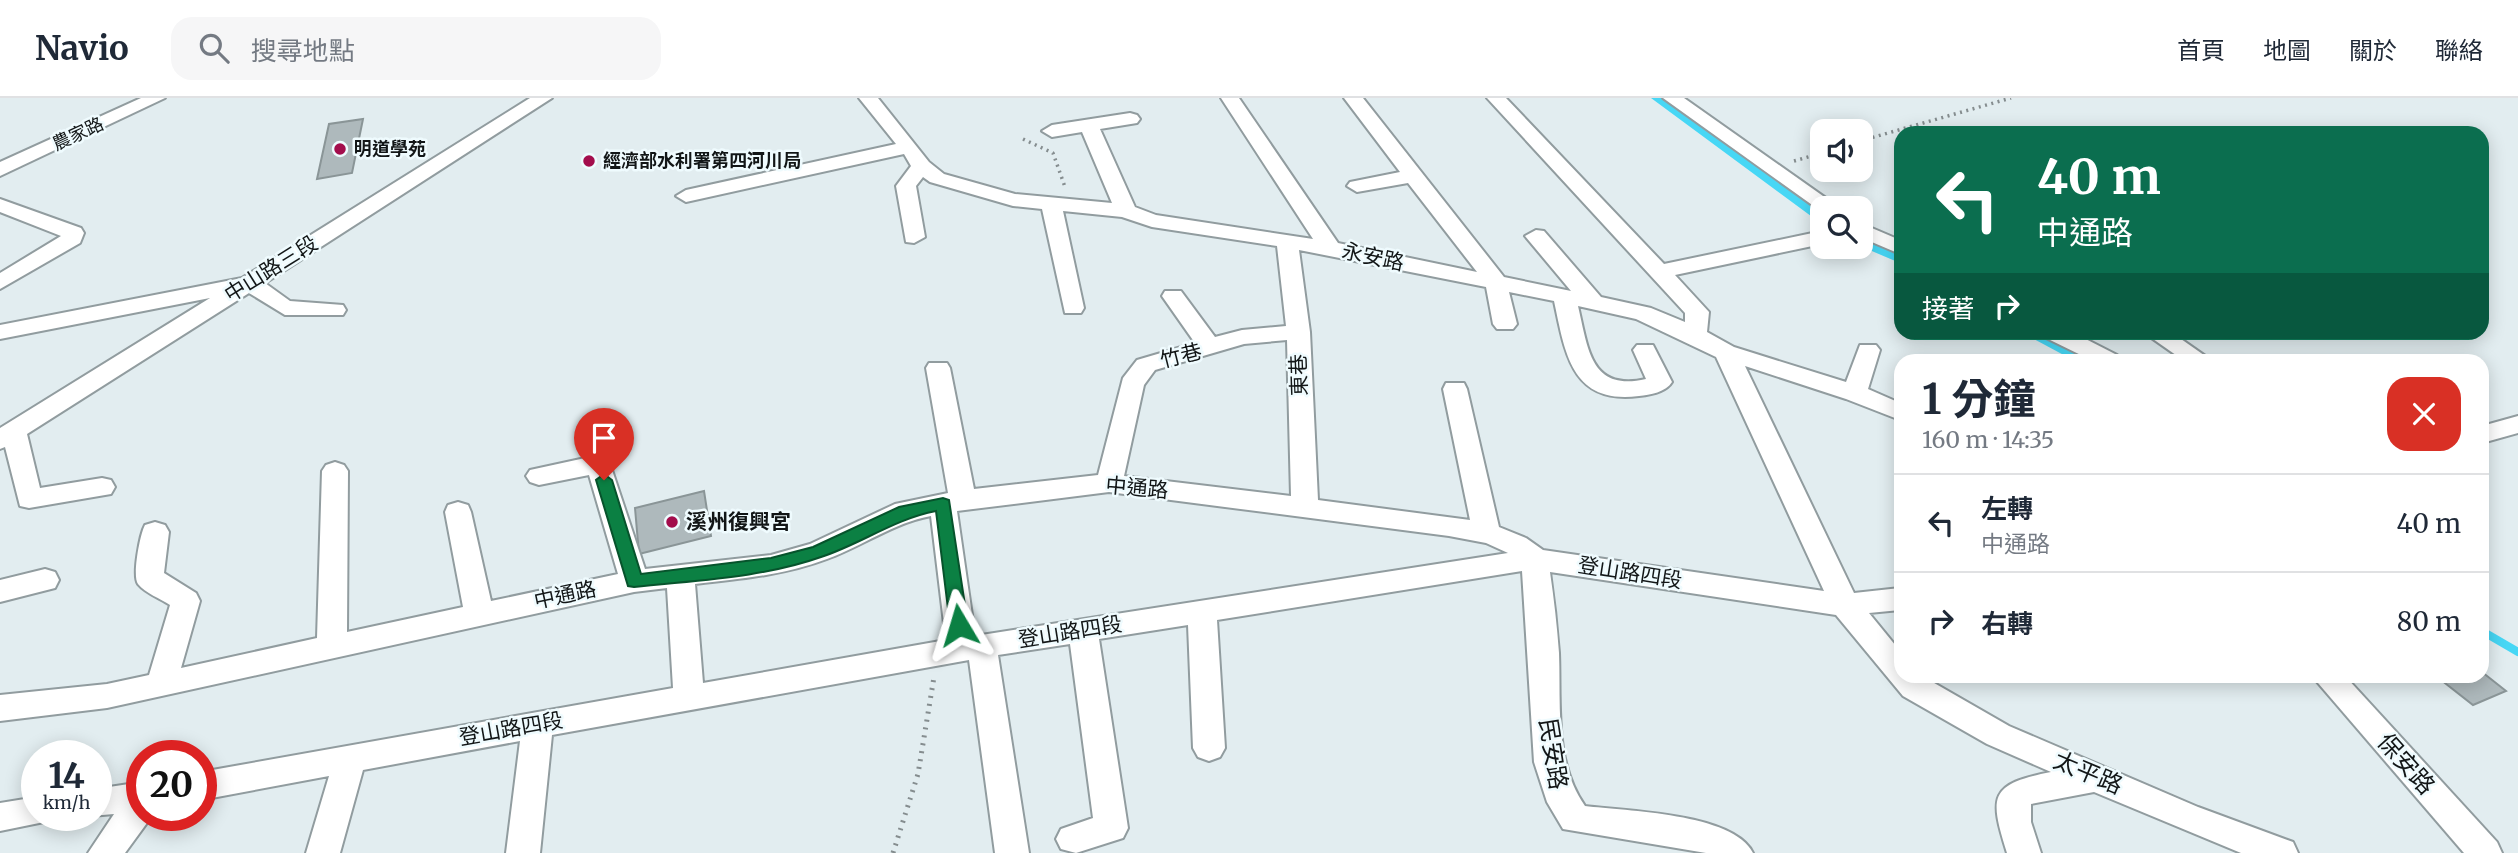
<!DOCTYPE html>
<html lang="zh-TW">
<meta charset="utf-8">
<style>
body{margin:0;font-family:Merriweather,"Noto Sans TC",serif;background:#f6f6f7;color:#1f2937;height:100vh;display:flex;flex-direction:column;font-size:26px;white-space:nowrap}
*{box-sizing:border-box;margin:0}
p{font-size:23px;color:#747a83}
.icon{flex:none;width:38px;height:38px;fill:none;stroke:currentColor;stroke-width:2;stroke-linecap:round;stroke-linejoin:round}
.map{position:relative;flex:1;overflow:hidden}
.drawer{position:absolute;left:1894px;top:256px;width:595px;height:329px;display:flex;flex-direction:column;background:#fff;border-radius:21px;box-shadow:0 4px 18px #0003}
.drawer>*{flex:none}
.banner{position:absolute;left:1894px;top:28px;width:595px;height:214px;border-radius:21px;box-shadow:0 4px 18px #0003;background:#0b6e4f;color:#fff;overflow:hidden}
.controls{position:absolute;left:1810px;top:21px;display:grid;gap:14px}
.controls a{display:grid;place-items:center;width:63px;height:63px;border-radius:14px;background:#fff;box-shadow:0 4px 18px #0003;font-size:35px}
.speed{position:absolute;left:21px;top:642px;display:flex;gap:14px;font-size:35px;font-weight:700;text-align:center}
.speed>*{display:grid;place-content:center;width:91px;height:91px;border-radius:50%;background:#fff;box-shadow:0 4px 18px #0003;line-height:1}
.speed small{font-size:18px;font-weight:400}
.speed .limit{border:10px solid #d22;background:#fff;color:#111}
.pin{position:absolute;display:grid;place-items:center;width:60px;height:60px;color:#fff;margin:-72px -30px;border-radius:50% 50% 50% 0;rotate:-45deg;box-shadow:0 0 7px #0007}
.pin .icon{rotate:45deg}
.me{position:absolute;width:77px;margin:-38px;rotate:353deg;stroke-linejoin:round;filter:drop-shadow(0 0 5px #0008)}
.turn{display:flex;align-items:center;gap:24px;height:147px;padding:0 28px;font-size:32px}
.turn .icon{width:91px;height:91px;stroke-width:2.5}
.turn b{display:block;font-size:49px;line-height:60px}
.then{display:flex;align-items:center;height:66px;padding:0 28px;background:#0003;gap:14px;font-size:26px}
.round{display:grid;place-items:center;flex:none;width:74px;height:74px;border-radius:21px;background:#f6f6f7}
.headline{display:flex;align-items:center;justify-content:space-between;height:119px;padding:0 28px}
h1{font-size:42px;font-weight:700;line-height:52px}
ul{padding:0;list-style:none}
li{display:flex;align-items:center;gap:21px;height:98px;padding:0 28px;border-top:2px solid #e0e1e3}
li div{flex:1}
li b{display:block;font-size:26px}
li em{font-style:normal}
header{display:flex;align-items:center;gap:42px;box-sizing:border-box;height:98px;padding:0 35px;background:#fff;border-bottom:2px solid #e0e1e3}
header strong{font-size:33px}
nav{display:flex;gap:38px;margin-inline-start:auto;font-size:24px}
.search{width:490px;height:63px;background:#f6f6f7;display:flex;align-items:center;gap:18px;box-sizing:border-box;padding:0 24px;border-radius:21px;color:#747a83;font-size:26px}
.map>svg:first-child{display:block}
</style>
<header>
<strong>Navio</strong>
<div class="search"><svg class="icon" aria-label="search" viewBox="0 0 24 24"><circle cx="10" cy="10" r="6"/><path d="M15 15l6 6"/></svg>搜尋地點</div>
<nav><a>首頁</a><a>地圖</a><a>關於</a><a>聯絡</a></nav>
</header>
<div class="map">
<svg width="2518" height="755" viewBox="0 0 2518 755">
<rect width="100%" height="100%" fill="#e2edf0"/>
<g fill="none" stroke-linecap="round" stroke-linejoin="round">
<path stroke="#47d7f5" stroke-width="8" d="M2482,533L2518,554"/>
<g fill="#47d7f5" fill-rule="evenodd">
<path d="M1651,0H1671L1825,110H1822V123L1815,121Z"/>
<path d="M1866,137L1900,152V165L1860,148V138Z"/>
<path d="M2021,234H2051L2098,257L2101,262H2073Z"/>
</g>
</g>
<g fill="#aeb9bc" stroke="#8a9597" stroke-width="2">
<path d="M363,21L352,75L317,81L329,26Z"/>
<path d="M704,393L711,438L639,456L635,410Z"/>
<path d="M2482,574L2506,593L2473,607L2436,578H2482Z"/>
</g>
<g fill="none" stroke-linecap="round" stroke-linejoin="round">
<g stroke="#919c9f" stroke-width="4">
<g id="minor">
<path d="M141,0H165L0,78V64Z"/>
<path d="M530,0H552L265,185L290,203L343,207L346,212L343,217H285L249,195L27,336L40,390L102,380L111,382L115,389L111,396L29,410L20,408L5,349L0,351V330L210,200L0,241V227L242,180Z"/>
<path d="M859,0H878L929,64L944,76L1015,96L1112,105L1082,34L1052,39L1042,33L1052,27L1130,15L1137,17L1140,21L1137,25L1100,31L1135,109L1156,117L1313,141L1221,0H1239L1338,145L1477,174L1408,85L1357,94L1347,88L1350,84L1400,74L1344,0H1363L1504,179L1571,193L1525,138L1536,132L1544,133L1601,199L1651,210L1685,224V215L1487,0H1506L1664,166L1822,133V146L1675,177L1709,214L1707,234L1734,249L1846,284L1860,247H1876L1880,252L1868,291L1900,305V322L1846,301L1745,268L1854,495L1900,490V512L1869,515L1900,553V578H1922L2009,628L2198,709L2293,744L2298,755H2241L2094,694L2031,706V724L2041,755H2007C1989,698 1989,686 2051,674L1987,646L1903,598L1836,517L1550,474C1554,501 1557,528 1559,555C1561,606 1554,664 1585,708C1625,713 1734,715 1753,755H1706L1563,731L1547,704L1534,664L1522,473L1217,522L1225,650L1220,659L1209,663L1198,659L1193,650L1188,527L1099,541L1128,730L1123,740L1076,755L1061,751L1056,741L1061,731L1093,720L1070,546L998,557L1029,755H995L969,562L552,637L540,755H506L520,643L363,672L340,755H306L329,678L201,702V674L673,590L667,490L634,494L107,610L0,623V597L107,586L149,577L170,507C161,501 145,495 138,486C132,478 140,436 145,427L155,424L165,427L169,434L164,475L196,495L200,503L181,570L317,540L322,373L326,367L335,364L344,367L348,373L347,534L463,509L445,414L448,407L458,404L468,407L471,414L491,503L618,476L589,377L539,387L530,384L526,378L530,372L599,357L608,360L645,471L771,457L810,446L895,406L948,395L926,270L929,265H947L950,270L974,391L1098,377L1123,280L1137,262L1195,245L1162,198L1165,193H1181L1215,239L1242,232L1286,228L1277,148L1152,129L1122,119L1063,113L1084,210L1081,215H1065L1042,111L1013,108L930,84L923,79L916,88L925,139L914,145L906,144L896,88L911,68L904,56L686,104L676,98L686,92L896,46ZM1299,152L1486,189L1493,226L1497,231H1513L1517,226L1509,194L1554,203C1565,254 1571,307 1639,298C1650,297 1666,294 1672,284L1653,247H1637L1633,252L1646,281C1590,294 1588,250 1578,208L1636,221L1716,259L1824,493L1543,452L1526,440L1499,429L1467,291L1464,285H1446L1443,291L1470,422L1318,402L1310,234ZM1287,242L1291,398L1124,378L1144,287L1155,272L1244,246ZM1109,394L1449,438L1486,445L1508,455L975,538L957,413ZM931,418L946,542L703,585L695,486C740,481 785,477 827,461C863,448 893,425 931,418Z"/>
<path d="M1663,0H1684L1840,110H1822V114Z"/>
<path d="M0,101L81,130L84,135L80,145L0,191V175L61,138L0,114Z"/>
<path d="M1860,125L1900,142V156L1860,139Z"/>
<path d="M2041,234H2072L2117,257L2121,262H2091L2044,239Z"/>
<path d="M2143,234H2171L2211,262H2183Z"/>
<path d="M2518,318V335L2482,345V328Z"/>
<path d="M45,471L55,474L59,482L55,490L0,504V482Z"/>
<path d="M2312,578H2345L2497,744L2502,755H2464Z"/>
<path d="M142,684V718H152L125,755H88L114,716L91,718H96V691Z"/>
<path d="M37,699V718H51L49,723L0,733V705Z"/>
</g>
</g>
<g stroke="#858d8f" stroke-width="3.5" stroke-dasharray="2 4.5" stroke-linecap="butt">
<path d="M1023,41L1053,55L1065,89"/>
<path d="M1860,43L2011,0"/>
<path d="M1794,63L1822,55"/>
</g>
<path stroke="#858d8f" stroke-width="5" stroke-dasharray="2 6" stroke-linecap="butt" d="M893,755L918,676L934,579"/>
<use href="#minor" fill="#fff" fill-rule="evenodd"/>
</g>
<path fill="#0b8043" stroke="#07532c" stroke-width="2" d="M604,376L612,382L641,476L771,460L813,449L899,409L943,400L949,402L968,527L959,534L950,527L936,413C894,421 861,446 821,459C762,480 696,482 634,489L628,488L596,382Z"/>
<g fill="#a30d4c" stroke="#effbfe" stroke-width="2.5">
<circle cx="340" cy="51" r="7"/>
<circle cx="589" cy="63" r="7"/>
<circle cx="672" cy="424" r="7"/>
</g>
<g text-anchor="middle" stroke-width="5" stroke-linejoin="round" paint-order="stroke">
<g font-size="18" fill="#121617" stroke="#effbfe">
<text transform="translate(78 36) rotate(-25)" y="6">農家路</text>
</g>
<g font-size="18" font-weight="bold" fill="#121617" stroke="#effbfe" text-anchor="start">
<text x="354" y="57">明道學苑</text>
<text x="603" y="69">經濟部水利署第四河川局</text>
</g>
<g font-size="21" fill="#121617" stroke="#effbfe">
<text transform="translate(1373 159) rotate(12)" y="7">永安路</text>
<text transform="translate(271 171) rotate(-32)" y="7">中山路三段</text>
<text transform="translate(1181 258) rotate(-14)" y="7">竹巷</text>
<text transform="translate(1299 277) rotate(-92)" y="7">東巷</text>
<text transform="translate(1137 390) rotate(5)" y="7">中通路</text>
<text transform="translate(1630 475) rotate(9)" y="7">登山路四段</text>
<text transform="translate(565 497) rotate(-12)" y="7">中通路</text>
<text transform="translate(1070 534) rotate(-9)" y="7">登山路四段</text>
<text transform="translate(511 631) rotate(-10)" y="7">登山路四段</text>
</g>
<g font-size="21" font-weight="bold" fill="#121617" stroke="#effbfe" text-anchor="start">
<text x="686" y="431">溪州復興宮</text>
</g>
<g font-size="24" fill="#121617" stroke="#effbfe">
<text transform="translate(1553 656) rotate(81)" y="8">民安路</text>
<text transform="translate(2406 666) rotate(48)" y="8">保安路</text>
<text transform="translate(2088 675) rotate(23)" y="8">太平路</text>
</g>
</g>
</svg>
<div class="controls">
<a><svg class="icon" aria-label="sound" viewBox="0 0 24 24"><path d="M4 9h4l5-4v14l-5-4H4zM17 9q2 3 0 6"/></svg></a>
<a><svg class="icon" aria-label="search" viewBox="0 0 24 24"><circle cx="10" cy="10" r="6"/><path d="M15 15l6 6"/></svg></a>
</div>
<div class="speed"><div>14<small>km/h</small></div><div class="limit">20</div></div>
<div class="pin" style="left:604px;top:382px;background:#d93025"><svg class="icon" aria-label="arrive" viewBox="0 0 24 24"><path d="M6 21V4h12l-3 4 3 4H6"/></svg></div>
<svg class="me" style="left:959px;top:527px" viewBox="-20 -20 40 40"><path d="M0-17L14 15 0 8-14 15z" fill="#0b8043" stroke="#fff" stroke-width="4"/></svg>
<div class="banner">
<div class="turn"><svg class="icon" aria-label="left" viewBox="0 0 24 24"><path d="M17 20v-9H6M10 6l-5 5 5 5"/></svg><div><b>40 m</b>中通路</div></div>
<div class="then">接著<svg class="icon" aria-label="right" viewBox="0 0 24 24"><path d="M7 20v-9h11M14 6l5 5-5 5"/></svg></div>
</div>
<section class="drawer">
<div class="headline"><div><h1>1 分鐘</h1><p>160 m · 14:35</p></div><a class="round" style="background:#d93025;color:#fff"><svg class="icon" aria-label="close" viewBox="0 0 24 24"><path d="M6 6l12 12M18 6L6 18"/></svg></a></div>
<ul>
<li><svg class="icon" aria-label="left" viewBox="0 0 24 24"><path d="M17 20v-9H6M10 6l-5 5 5 5"/></svg><div><b>左轉</b><p>中通路</p></div><em>40 m</em></li>
<li><svg class="icon" aria-label="right" viewBox="0 0 24 24"><path d="M7 20v-9h11M14 6l5 5-5 5"/></svg><div><b>右轉</b></div><em>80 m</em></li>
</ul>
</section>
</div>
